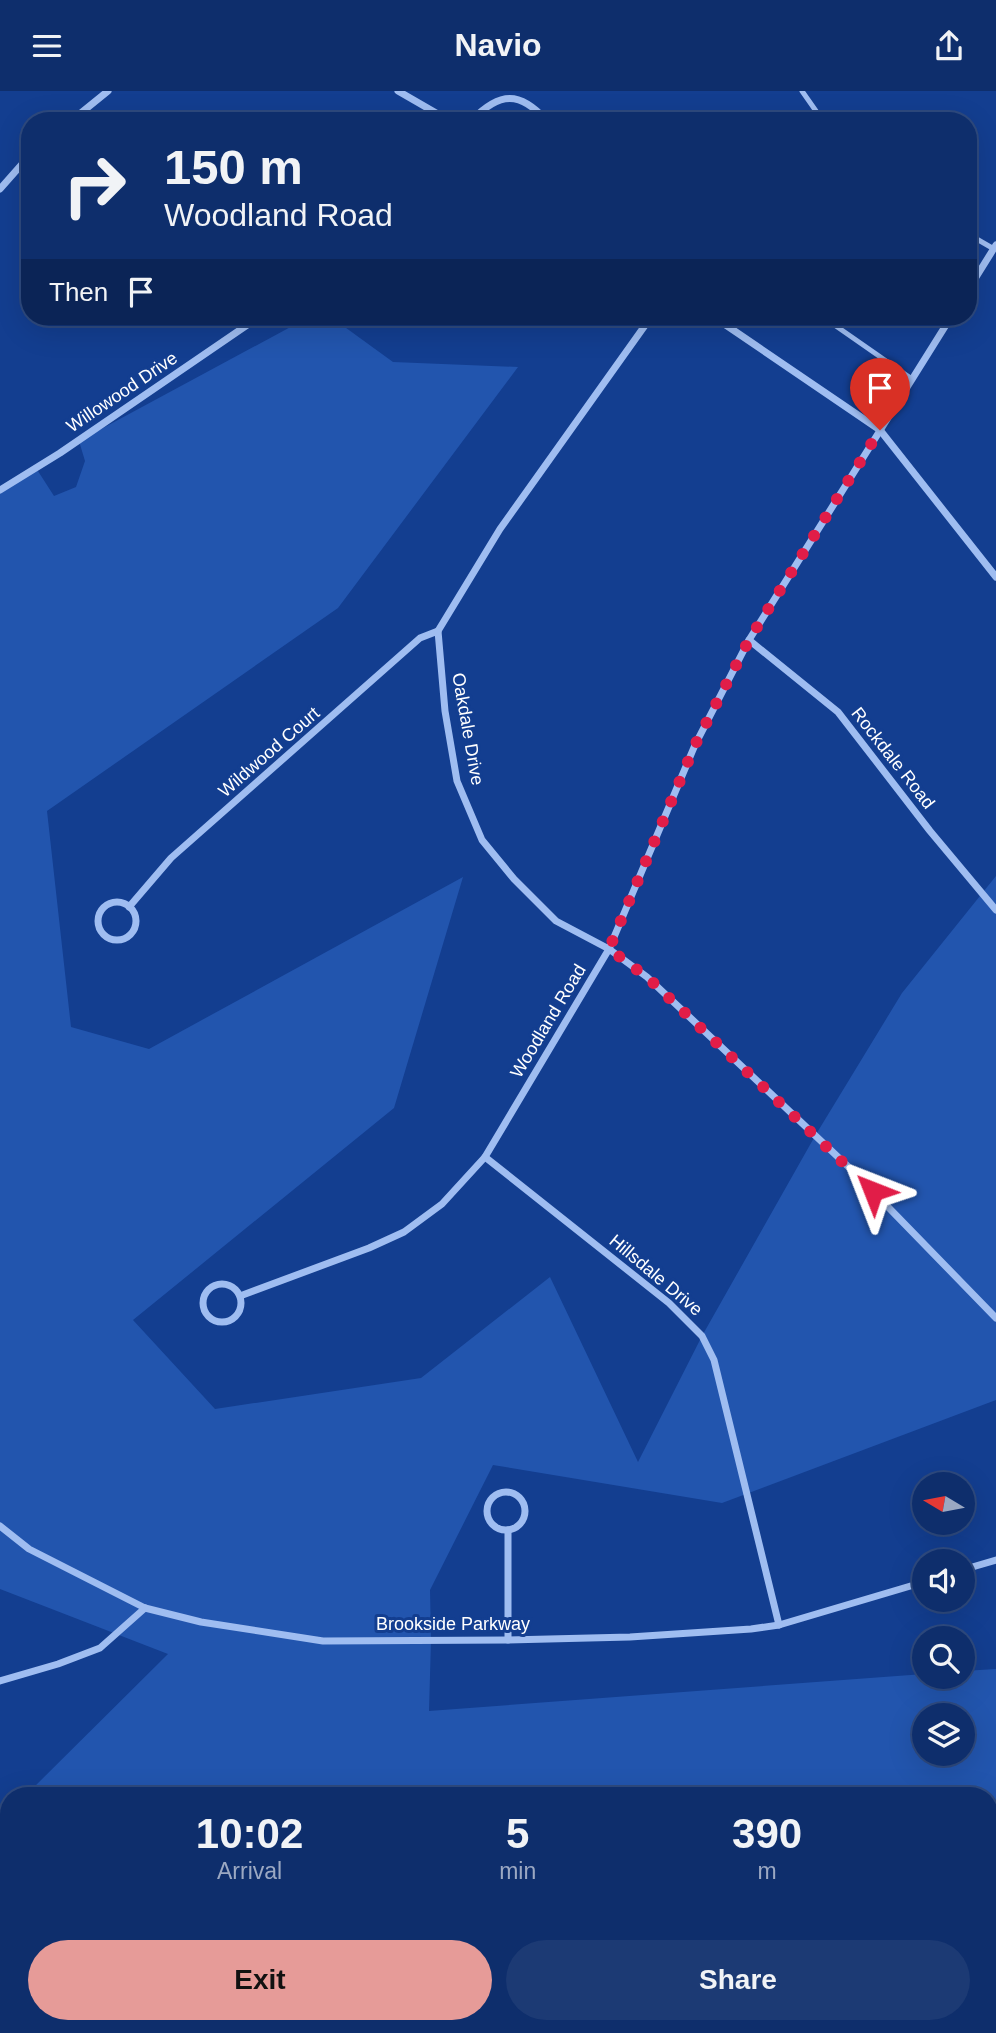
<!DOCTYPE html>
<style>
body{margin:0;font-family:Helvetica,sans-serif;background:#1c3a74;color:#f1f3f6;height:100vh;display:flex;flex-direction:column;font-size:26px;white-space:nowrap}
*{box-sizing:border-box;margin:0}
p{font-size:23px;color:#9ba8c2}
.icon{flex:none;width:38px;height:38px;fill:none;stroke:currentColor;stroke-width:2;stroke-linecap:round;stroke-linejoin:round}
.map{position:relative;flex:1;overflow:hidden}
.drawer{position:absolute;left:0px;top:1696px;width:998px;height:247px;display:flex;flex-direction:column;background:#0e2e6c;border-radius:28px 28px 0 0;box-shadow:0 7px 28px #0002,0 0 0 2px #2e4a7f}
.drawer>*{flex:none}
.banner{position:absolute;left:21px;top:21px;width:956px;height:214px;border-radius:28px;box-shadow:0 7px 28px #0002,0 0 0 2px #2e4a7f;background:#0e2e6c;color:#f1f3f6;overflow:hidden}
.needle{width:46px;rotate:280deg}
.fabs{position:absolute;left:912px;top:1381px;display:grid;gap:14px}
.fabs a{display:grid;place-items:center;width:63px;height:63px;border-radius:50%;background:#0e2e6c;box-shadow:0 7px 28px #0002,0 0 0 2px #2e4a7f;font-size:35px}
.pin{position:absolute;display:grid;place-items:center;width:60px;height:60px;color:#fff;margin:-72px -30px;border-radius:50% 50% 50% 0;rotate:-45deg;box-shadow:0 0 7px #0007}
.pin .icon{rotate:45deg}
.me{position:absolute;width:77px;margin:-38px;rotate:315deg;stroke-linejoin:round;filter:drop-shadow(0 0 5px #0008)}
.turn{display:flex;align-items:center;gap:24px;height:147px;padding:0 28px;font-size:32px}
.turn .icon{width:91px;height:91px;stroke-width:2.5}
.turn b{display:block;font-size:49px;line-height:60px}
.then{display:flex;align-items:center;height:66px;padding:0 28px;background:#0003;gap:14px;font-size:26px}
.eta{display:flex;justify-content:space-evenly;align-items:center;height:119px;text-align:center}
.eta b{font-size:42px;font-weight:600;line-height:49px}
.action{display:flex;gap:14px;margin-top:auto;padding:14px 28px}
.action a{flex:1;height:80px;border-radius:42px;background:#e69b98;color:#111;font-size:28px;font-weight:600;line-height:80px;text-align:center}
.action a+a{background:#1c3a74;color:#f1f3f6}
header{display:flex;justify-content:space-between;align-items:center;height:91px;padding:0 28px;background:#0e2e6c;font-size:32px;font-weight:600}
.map>svg:first-child{display:block}
</style>
<header><svg class="icon" aria-label="menu" viewBox="0 0 24 24"><path d="M4 6h16M4 12h16M4 18h16"/></svg>Navio<svg class="icon" aria-label="share" viewBox="0 0 24 24"><path d="M12 15V3M7 8l5-5 5 5M5 13v7h14v-7"/></svg></header>
<div class="map">
<svg width="996" height="1942" viewBox="0 0 996 1942">
<rect width="100%" height="100%" fill="#133e90"/>
<g fill="#2255ae" fill-rule="evenodd">
<path d="M309,226H331L393,271L518,276L338,517L47,720L71,936L149,958L463,786L394,1017L133,1229L215,1318L421,1287L550,1186L638,1371L702,1245L815,1045L902,902L996,785V1309L722,1412L493,1374L430,1499L431,1549L429,1620L924,1583V1586H962L963,1580L996,1578V1753L989,1755V1704H26L168,1563L0,1498V399L36,377L54,405L76,396L85,370L79,350ZM924,1624H962V1662H924Z"/>
<path d="M9,1722V1934H248L243,1942H0V1730Z"/>
<path d="M598,1934H717L716,1942H614Z"/>
</g>
<g fill="none" stroke-linecap="round" stroke-linejoin="round">
<g stroke="#9fbdf1" stroke-width="5">
<path d="M802,0L823,30"/>
<path d="M968,143L994,158"/>
<path d="M823,226L912,288"/>
</g>
<g stroke="#9fbdf1" stroke-width="7">
<path d="M398,0L450,30"/>
<path d="M71,30L108,0"/>
<path d="M471,30C500,0 520,0 547,30"/>
<path d="M0,98L30,64"/>
<path d="M968,199L996,154"/>
<path d="M651,226L500,438L438,540L445,620L457,690L482,749L514,788L556,830L609,858L647,886L855,1082L996,1227"/>
<path d="M714,226L880,339L996,486"/>
<path d="M0,399L60,362L259,226"/>
<path d="M749,549L838,621L930,740L996,819"/>
<circle cx="117" cy="830" r="19"/>
<path d="M129,816L171,767L420,547L438,540"/>
<path d="M485,1066L669,1212L702,1245L714,1269L779,1534"/>
<circle cx="222" cy="1212" r="19"/>
<path d="M240,1205L369,1157L404,1141L442,1113L485,1066L609,858L695,654L749,549L951,226"/>
<circle cx="506" cy="1420" r="19"/>
<path d="M0,1435L29,1458L145,1517L201,1531L323,1550L508,1549L630,1546L751,1538L779,1534L924,1491"/>
<path d="M508,1439V1549"/>
<path d="M962,1479L996,1469"/>
<path d="M0,1590L58,1573L100,1557L145,1517"/>
<path d="M989,1802L996,1810"/>
<path d="M989,1842L996,1833"/>
</g>
</g>
<g fill="none" stroke-linecap="round" stroke-linejoin="round">
<path stroke="#e11d48" stroke-width="12" stroke-dasharray="0 21.6" d="M873,1100L647,886L609,858L695,654L749,549L880,339"/>
</g>
<g text-anchor="middle" stroke-width="6" stroke-linejoin="round" paint-order="stroke">
<g font-size="18" fill="#fff" stroke="#133e90">
<text transform="translate(122 301) rotate(-34)" y="6">Willowood Drive</text>
<text transform="translate(468 638) rotate(80)" y="6">Oakdale Drive</text>
<text transform="translate(269 661) rotate(-41)" y="6">Wildwood Court</text>
<text transform="translate(893 667) rotate(52)" y="6">Rockdale Road</text>
<text transform="translate(548 930) rotate(-59)" y="6">Woodland Road</text>
<text transform="translate(656 1184) rotate(40)" y="6">Hillsdale Drive</text>
<text x="453" y="1539">Brookside Parkway</text>
</g>
</g>
</svg>
<div class="fabs">
<a><svg class="needle" viewBox="-14 -14 28 28"><path d="M0-13l5 13h-10z" fill="#e53935"/><path d="M0 13l5-13h-10z" fill="#9ba8c2"/></svg></a>
<a><svg class="icon" aria-label="sound" viewBox="0 0 24 24"><path d="M4 9h4l5-4v14l-5-4H4zM17 9q2 3 0 6"/></svg></a>
<a><svg class="icon" aria-label="search" viewBox="0 0 24 24"><circle cx="10" cy="10" r="6"/><path d="M15 15l6 6"/></svg></a>
<a><svg class="icon" aria-label="layers" viewBox="0 0 24 24"><path d="M12 4l9 5-9 5-9-5zM3 14l9 5 9-5"/></svg></a>
</div>
<div class="pin" style="left:880px;top:339px;background:#d93025"><svg class="icon" aria-label="arrive" viewBox="0 0 24 24"><path d="M6 21V4h12l-3 4 3 4H6"/></svg></div>
<svg class="me" style="left:873px;top:1100px" viewBox="-20 -20 40 40"><path d="M0-17L14 15 0 8-14 15z" fill="#e11d48" stroke="#fff" stroke-width="4"/></svg>
<div class="banner">
<div class="turn"><svg class="icon" aria-label="right" viewBox="0 0 24 24"><path d="M7 20v-9h11M14 6l5 5-5 5"/></svg><div><b>150 m</b>Woodland Road</div></div>
<div class="then">Then<svg class="icon" aria-label="arrive" viewBox="0 0 24 24"><path d="M6 21V4h12l-3 4 3 4H6"/></svg></div>
</div>
<section class="drawer">
<div class="eta">
<div><b>10:02</b><p>Arrival</p></div>
<div><b>5</b><p>min</p></div>
<div><b>390</b><p>m</p></div>
</div>
<div class="action"><a>Exit</a><a>Share</a></div>
</section>
</div>
